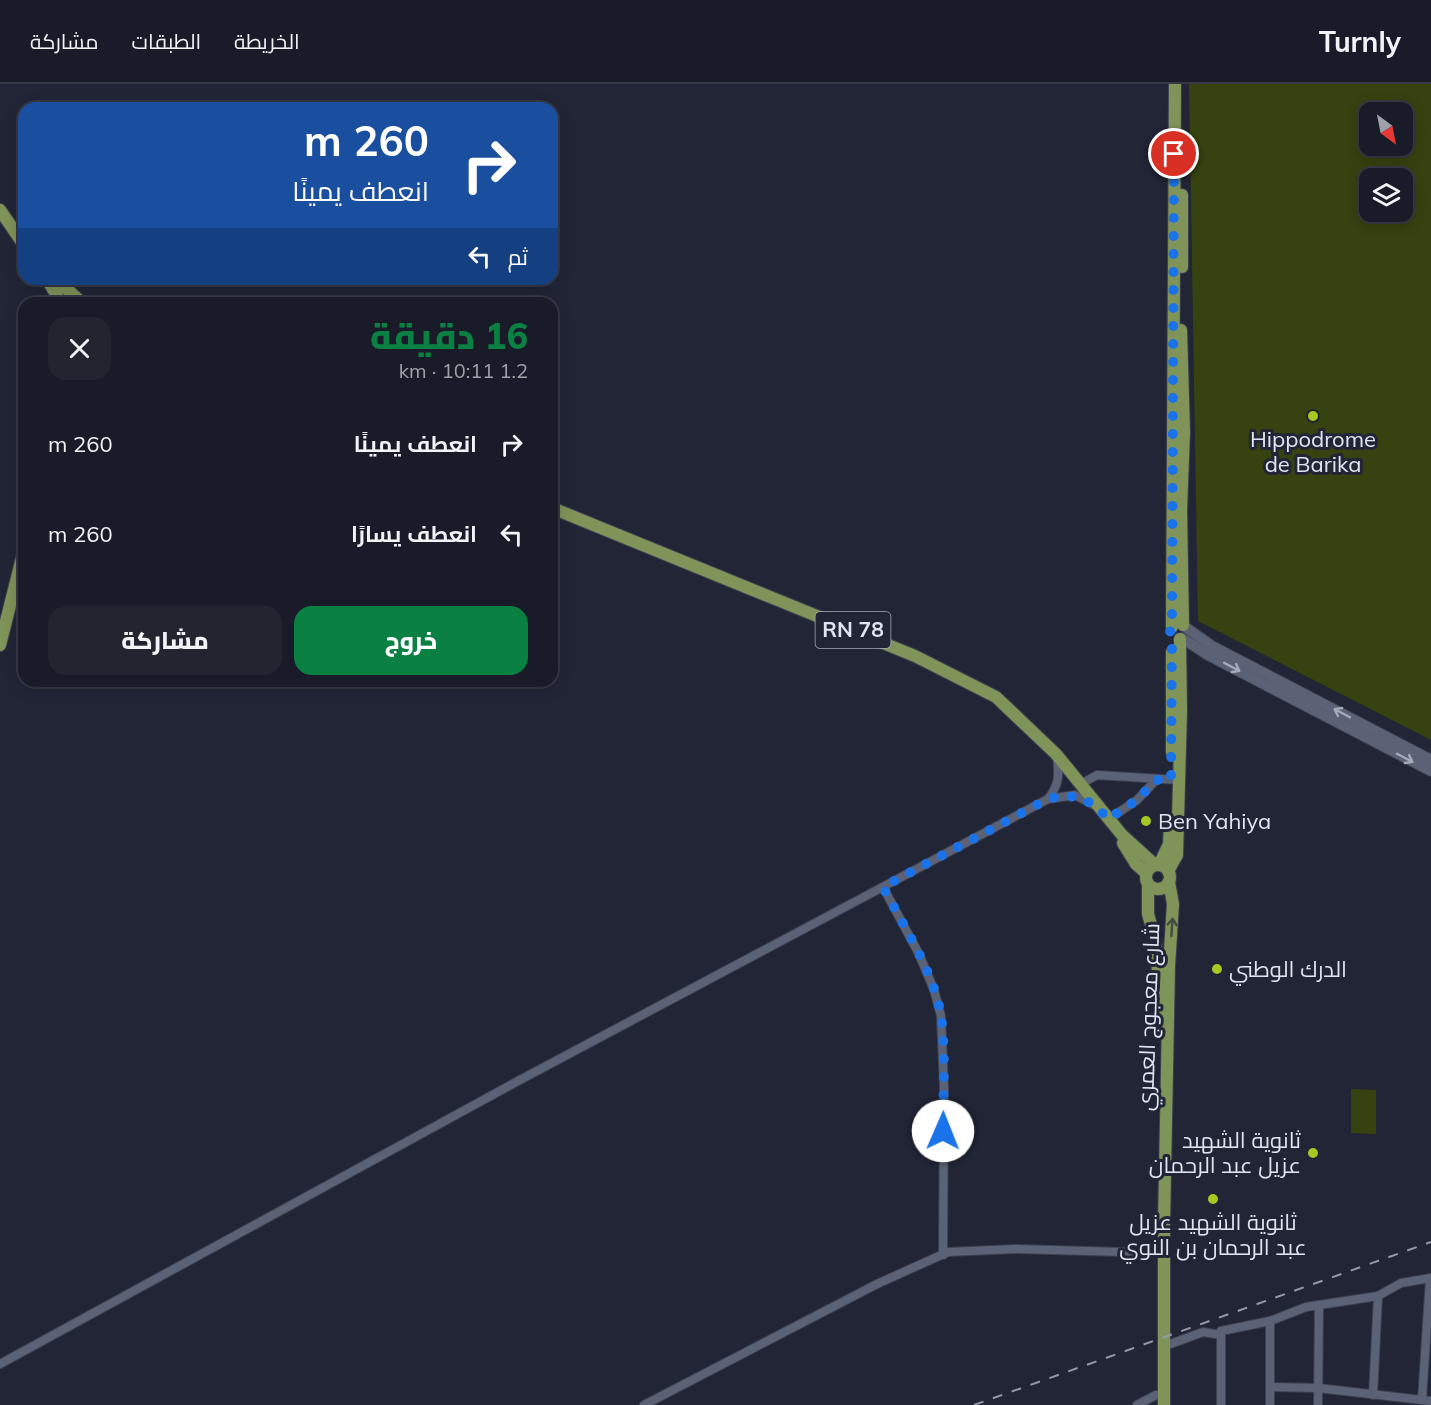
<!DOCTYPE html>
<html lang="ar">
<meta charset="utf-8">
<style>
body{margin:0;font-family:Mulish,Cairo,sans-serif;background:#222530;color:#f1f3f6;direction:rtl;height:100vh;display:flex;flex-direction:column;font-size:22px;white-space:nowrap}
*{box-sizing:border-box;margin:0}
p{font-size:20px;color:#9fa1a8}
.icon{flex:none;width:33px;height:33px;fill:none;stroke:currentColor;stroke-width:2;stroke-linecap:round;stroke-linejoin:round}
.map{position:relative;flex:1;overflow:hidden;direction:ltr}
.side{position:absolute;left:18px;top:213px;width:540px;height:390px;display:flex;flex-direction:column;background:#191c28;border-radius:18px;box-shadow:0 3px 15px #0003,0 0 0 2px #373a45;direction:rtl}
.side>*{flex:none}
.guide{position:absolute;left:18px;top:18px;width:540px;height:183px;border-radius:18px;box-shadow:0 3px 15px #0003,0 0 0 2px #373a45;direction:rtl;background:#1a4fa0;color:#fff;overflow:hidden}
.needle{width:39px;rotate:148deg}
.buttons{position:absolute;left:1359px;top:18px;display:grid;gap:12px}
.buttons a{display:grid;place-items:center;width:54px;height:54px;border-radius:12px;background:#191c28;box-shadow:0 3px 15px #0003,0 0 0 2px #373a45;font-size:30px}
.pin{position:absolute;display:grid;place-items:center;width:51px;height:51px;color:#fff;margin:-26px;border:3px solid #fff;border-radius:50%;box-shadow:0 2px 6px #0007}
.me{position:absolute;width:66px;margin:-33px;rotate:1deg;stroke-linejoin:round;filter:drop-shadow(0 0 4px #0008)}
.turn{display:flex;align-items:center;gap:21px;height:126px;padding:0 30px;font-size:27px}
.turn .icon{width:78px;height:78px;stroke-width:2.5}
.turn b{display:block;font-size:42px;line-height:51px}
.then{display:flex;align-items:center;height:57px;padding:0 30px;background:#0003;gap:12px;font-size:22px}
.round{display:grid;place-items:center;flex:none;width:63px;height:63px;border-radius:18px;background:#222530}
.summary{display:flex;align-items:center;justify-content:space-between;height:102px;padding:0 30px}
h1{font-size:36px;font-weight:800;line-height:45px;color:#0b8043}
.action{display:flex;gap:12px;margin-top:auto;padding:12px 30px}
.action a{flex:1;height:69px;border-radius:18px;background:#0b8043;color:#fff;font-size:24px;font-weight:800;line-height:69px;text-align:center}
.action a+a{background:#222530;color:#f1f3f6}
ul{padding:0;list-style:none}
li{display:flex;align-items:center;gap:18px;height:90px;padding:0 30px}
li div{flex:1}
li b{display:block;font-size:22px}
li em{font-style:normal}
header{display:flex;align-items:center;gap:36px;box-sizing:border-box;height:84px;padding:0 30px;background:#191c28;border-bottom:2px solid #373a45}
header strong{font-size:28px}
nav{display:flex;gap:33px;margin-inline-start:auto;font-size:21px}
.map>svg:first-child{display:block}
</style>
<header>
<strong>Turnly</strong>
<nav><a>الخريطة</a><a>الطبقات</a><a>مشاركة</a></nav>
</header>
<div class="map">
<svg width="1431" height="1321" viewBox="0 0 1431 1321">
<rect width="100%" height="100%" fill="#212536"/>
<g fill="#364210" fill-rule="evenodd">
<path d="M1189,0H1431V656L1198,537ZM1370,28H1402V62H1370ZM1370,94H1402V128H1370Z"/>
<path d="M1351,1005L1376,1006V1050L1351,1049Z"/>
</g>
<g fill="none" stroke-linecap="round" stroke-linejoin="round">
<g stroke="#3d4150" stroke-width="10">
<g id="minor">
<path d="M1057,671C1059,690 1060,700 1048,715L1075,711L1096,722"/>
<path d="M1081,700L1097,691L1178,696"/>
<path d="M1109,735L1137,716L1156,696"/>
<path d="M883,803L919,870L934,906L941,932L944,1004L943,1171"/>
<path d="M1270,1237V1321"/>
<path d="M1165,1262L1203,1248L1221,1251"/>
<path d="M0,1280L518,997L1048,715"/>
<path d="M1270,1303L1318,1304L1431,1317"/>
<path d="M1373,1311L1378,1212"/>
<path d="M1422,1316L1430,1194"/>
<path d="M644,1321L877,1200L948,1168L1016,1165L1158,1169"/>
<path d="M1137,1321L1156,1311"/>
<path d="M1221,1321V1247L1270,1237L1306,1223L1378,1212L1401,1199L1431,1194"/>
<path d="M1318,1321L1319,1221"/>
</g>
</g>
<g stroke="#3d4150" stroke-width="12">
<g id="tertiary">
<path d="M1185,543L1212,562L1431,676"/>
<path d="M1182,554L1208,571L1431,687"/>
</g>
</g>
<g stroke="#3d4150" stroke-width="14">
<g id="primary">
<path d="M0,126L24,161"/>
<path d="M1182,183V111"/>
<path d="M47,195L61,219"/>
<path d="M56,195L82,219"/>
<path d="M1181,246L1184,348L1181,426L1183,541"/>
<path d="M552,424L915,572L996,613L1056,670L1122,751L1155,781"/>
<path d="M1172,543L1175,0"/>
<path d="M0,561L24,466"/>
<path d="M1172,668V568"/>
<path d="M1123,759L1136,780L1146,789"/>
<circle cx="1158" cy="793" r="12"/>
<path d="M1159,781L1169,760L1170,742"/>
<path d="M1168,787L1177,771L1181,627L1180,555"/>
<path d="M1148,801V830L1155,855L1158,888L1160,943"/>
<path d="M1164,1321V1140L1169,882L1173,820L1169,798"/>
</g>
</g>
<use href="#minor" stroke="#5c6276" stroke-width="8"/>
<use href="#tertiary" stroke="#5c6276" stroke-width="10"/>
<use href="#primary" stroke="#809358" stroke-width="12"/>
<path stroke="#9599a7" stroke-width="2" stroke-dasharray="10 10" stroke-linecap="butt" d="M974,1321L1431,1158"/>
</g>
<defs><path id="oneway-shaft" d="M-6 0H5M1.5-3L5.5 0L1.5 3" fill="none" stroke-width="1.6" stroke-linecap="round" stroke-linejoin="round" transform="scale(1.5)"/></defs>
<g stroke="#a5aab9">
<use href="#oneway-shaft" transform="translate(1232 583) rotate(28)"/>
<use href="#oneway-shaft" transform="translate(1342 629) rotate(-152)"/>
<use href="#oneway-shaft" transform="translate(1405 674) rotate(28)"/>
</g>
<use stroke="#424c42" href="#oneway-shaft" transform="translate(1172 843) rotate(-86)"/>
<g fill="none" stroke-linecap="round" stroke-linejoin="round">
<path stroke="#1a73e8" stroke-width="10" stroke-dasharray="0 18" d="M943,1047C943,1009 946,969 941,932C934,888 903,841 883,803L1048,715C1074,708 1091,715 1108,735L1137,716L1156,696H1171L1172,552L1170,547L1172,543L1174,70"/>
</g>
<g fill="#a5c822" stroke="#212536" stroke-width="2">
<circle cx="1313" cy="332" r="6"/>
<circle cx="1146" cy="737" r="6"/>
<circle cx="1217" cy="885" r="6"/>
<circle cx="1313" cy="1069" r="6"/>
<circle cx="1213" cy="1115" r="6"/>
</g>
<g text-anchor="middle" stroke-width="6" stroke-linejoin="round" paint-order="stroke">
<rect fill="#212536" stroke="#a7abb8" stroke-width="1.5" x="815.5" y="528" width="75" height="36" rx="4.5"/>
<g font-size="21" font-weight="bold" fill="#e0e4f0">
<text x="853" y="553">RN 78</text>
</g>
<g font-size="22" fill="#e0e4f0" stroke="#212536">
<text x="1313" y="363">Hippodrome<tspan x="1313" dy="25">de Barika</tspan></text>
<text x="1158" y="745" text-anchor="start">Ben Yahiya</text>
<text x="1229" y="893" text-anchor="start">الدرك الوطني</text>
<text x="1301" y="1064" text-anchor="end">ثانوية الشهيد<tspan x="1301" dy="25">عزيل عبد الرحمان</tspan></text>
<text x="1213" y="1146">ثانوية الشهيد عزيل<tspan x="1213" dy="25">عبد الرحمان بن النوي</tspan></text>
</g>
<g font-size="22" fill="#e0e4f0" stroke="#212536">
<text transform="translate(1148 933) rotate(-88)" y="8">شارع معجوج العمري</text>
</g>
</g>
</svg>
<div class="buttons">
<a><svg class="needle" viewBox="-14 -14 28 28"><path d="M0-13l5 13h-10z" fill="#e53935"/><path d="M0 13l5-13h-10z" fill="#9fa1a8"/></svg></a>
<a><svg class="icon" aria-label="layers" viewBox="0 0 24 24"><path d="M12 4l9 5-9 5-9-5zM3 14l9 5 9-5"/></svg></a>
</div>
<div class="pin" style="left:1174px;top:70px;background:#d93025"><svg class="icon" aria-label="arrive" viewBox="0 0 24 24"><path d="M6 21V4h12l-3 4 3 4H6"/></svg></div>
<svg class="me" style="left:943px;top:1047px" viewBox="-20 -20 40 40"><circle r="19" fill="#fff"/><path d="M0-13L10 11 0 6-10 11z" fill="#1a73e8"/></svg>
<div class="guide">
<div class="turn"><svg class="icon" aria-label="right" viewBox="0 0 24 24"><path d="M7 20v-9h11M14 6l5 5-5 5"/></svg><div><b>260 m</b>انعطف يمينًا</div></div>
<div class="then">ثم<svg class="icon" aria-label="left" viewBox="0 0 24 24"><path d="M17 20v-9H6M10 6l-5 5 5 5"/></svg></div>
</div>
<section class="side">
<div class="summary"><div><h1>16 دقيقة</h1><p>1.2 km · 10:11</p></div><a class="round"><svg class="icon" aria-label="close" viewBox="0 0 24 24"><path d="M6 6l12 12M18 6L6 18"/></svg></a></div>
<ul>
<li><svg class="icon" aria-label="right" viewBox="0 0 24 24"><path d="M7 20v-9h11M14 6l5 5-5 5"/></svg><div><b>انعطف يمينًا</b></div><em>260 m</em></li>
<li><svg class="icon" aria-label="left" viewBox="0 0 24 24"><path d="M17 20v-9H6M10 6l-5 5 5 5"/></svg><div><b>انعطف يسارًا</b></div><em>260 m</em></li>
</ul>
<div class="action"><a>خروج</a><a>مشاركة</a></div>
</section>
</div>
